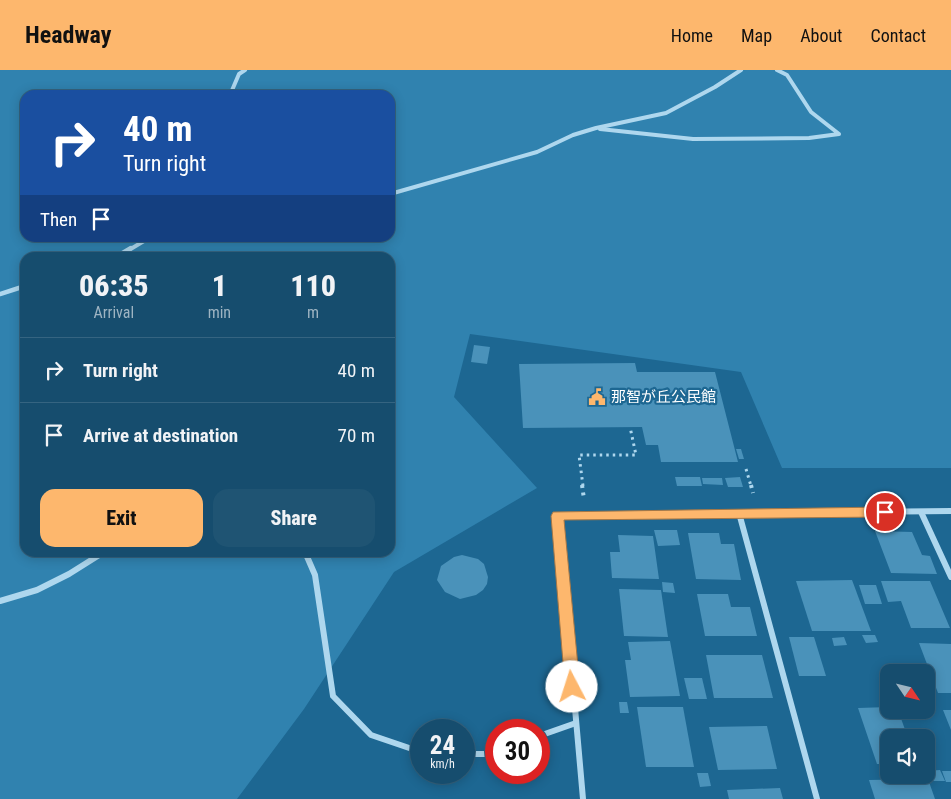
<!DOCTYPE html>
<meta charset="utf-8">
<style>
body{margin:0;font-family:"Roboto Condensed","Noto Sans JP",sans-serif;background:#1f5473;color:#f1f3f6;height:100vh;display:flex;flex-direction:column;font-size:19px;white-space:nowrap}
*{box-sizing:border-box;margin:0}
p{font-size:16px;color:#9eb4c2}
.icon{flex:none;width:28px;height:28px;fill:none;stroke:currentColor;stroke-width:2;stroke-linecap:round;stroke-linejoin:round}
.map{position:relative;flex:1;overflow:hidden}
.details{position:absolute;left:20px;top:182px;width:375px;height:305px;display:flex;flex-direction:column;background:#164d6e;border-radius:15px;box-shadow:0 2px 12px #0003,0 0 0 1px #356481}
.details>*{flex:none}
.hud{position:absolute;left:20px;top:20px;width:375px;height:152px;border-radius:15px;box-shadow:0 2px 12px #0003,0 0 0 1px #356481;background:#1a4fa0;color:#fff;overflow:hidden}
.needle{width:32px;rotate:125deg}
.controls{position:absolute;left:880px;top:594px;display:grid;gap:10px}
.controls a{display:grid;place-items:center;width:55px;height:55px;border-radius:10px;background:#164d6e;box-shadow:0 2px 12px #0003,0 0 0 1px #356481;font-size:25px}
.speed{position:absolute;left:410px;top:649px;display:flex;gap:10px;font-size:25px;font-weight:700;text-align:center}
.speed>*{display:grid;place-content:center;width:65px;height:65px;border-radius:50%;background:#164d6e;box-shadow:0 2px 12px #0003,0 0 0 1px #356481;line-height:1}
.speed small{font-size:12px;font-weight:400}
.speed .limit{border:8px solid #d22;background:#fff;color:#111}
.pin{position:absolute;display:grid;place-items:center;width:42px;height:42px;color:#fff;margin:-21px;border:2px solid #fff;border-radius:50%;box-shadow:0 1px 5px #0007}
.me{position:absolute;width:55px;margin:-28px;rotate:355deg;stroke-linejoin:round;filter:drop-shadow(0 0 4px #0008)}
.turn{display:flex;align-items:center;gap:18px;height:105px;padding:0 20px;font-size:22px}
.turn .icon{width:65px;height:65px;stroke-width:2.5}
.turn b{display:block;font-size:35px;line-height:42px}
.then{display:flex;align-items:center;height:48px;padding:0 20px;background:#0003;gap:10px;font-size:19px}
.eta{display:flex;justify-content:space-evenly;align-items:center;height:85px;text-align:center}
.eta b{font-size:30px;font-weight:800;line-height:35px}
.action{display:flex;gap:10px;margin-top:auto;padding:10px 20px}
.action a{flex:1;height:58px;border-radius:15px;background:#fdb76d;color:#111;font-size:20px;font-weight:800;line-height:58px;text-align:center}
.action a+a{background:#1f5473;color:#f1f3f6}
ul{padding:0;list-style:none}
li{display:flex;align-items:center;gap:15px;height:65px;padding:0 20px;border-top:1px solid #356481}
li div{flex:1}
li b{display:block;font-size:19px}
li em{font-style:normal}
header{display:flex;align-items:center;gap:30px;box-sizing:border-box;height:70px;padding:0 25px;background:#fdb76d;color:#111}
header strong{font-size:24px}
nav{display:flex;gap:28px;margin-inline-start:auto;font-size:18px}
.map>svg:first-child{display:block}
</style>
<header>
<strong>Headway</strong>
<nav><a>Home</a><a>Map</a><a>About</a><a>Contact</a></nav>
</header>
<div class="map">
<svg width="951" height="729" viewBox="0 0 951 729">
<rect width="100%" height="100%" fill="#1d6792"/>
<path fill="#3082af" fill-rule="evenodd" d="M0,0H951V398H782L741,302L470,264L454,327L537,418L394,502L304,639L237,729H0ZM25,25H390V168H25ZM25,188H390V482H25Z"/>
<g fill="#4a92ba">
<path d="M474,275L490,277L487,294L471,292Z"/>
<path d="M635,293L637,302H715L738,392H661L658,375H646L642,357L523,358L519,294Z"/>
<path d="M736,379H741L744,389H739Z"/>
<path d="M675,407H700L702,416H677Z"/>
<path d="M740,407L743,417H728L725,408Z"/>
<path d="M702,408H722L723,415L703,414Z"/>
<path d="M654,460H677L680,475L658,476Z"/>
<path d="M875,461L912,462L922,485L930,486L937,504L891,503Z"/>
<path d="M688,463H719L721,474H734L741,510L696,509Z"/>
<path d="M618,465L653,466L659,509L612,508L610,482H620Z"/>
<path d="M462,485L478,489L484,494L488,507L487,514L483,520L476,525L460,529L445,522L437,510L441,496L454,487Z"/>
<path d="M852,510L871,561H812L796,511Z"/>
<path d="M881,511H930L950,558H911L901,531L888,532Z"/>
<path d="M662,512L673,513L675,523L663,522Z"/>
<path d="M859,515H876L882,534H865Z"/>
<path d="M619,519L661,520L668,567L624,566Z"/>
<path d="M697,524H728L731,537H750L757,566H705Z"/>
<path d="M862,565H875L878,572L866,573Z"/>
<path d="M789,567H814L826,606H799Z"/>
<path d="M844,567L847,575L834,576L832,568Z"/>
<path d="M670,571L680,626L630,627L625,590H631L628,572Z"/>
<path d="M919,573L951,574V623H938Z"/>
<path d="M706,585H762L773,628H714Z"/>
<path d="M684,608H702L707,629H689Z"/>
<path d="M619,632H627L629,643H620Z"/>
<path d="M637,637H683L694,697H646Z"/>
<path d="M889,637V640H898L908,668H889V694H877L858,638Z"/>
<path d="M943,640H951V660Z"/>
<path d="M767,656L777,699L718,700L709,657Z"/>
<path d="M940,700L945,711H930L926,701Z"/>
<path d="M942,701H951V712H946Z"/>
<path d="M697,703H708L711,716L700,717Z"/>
<path d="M928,709L935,729H875L869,710Z"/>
<path d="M780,718L783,729H729L727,720Z"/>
</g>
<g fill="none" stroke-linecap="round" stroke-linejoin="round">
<g stroke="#aed7ee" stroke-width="3" stroke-dasharray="2.5 4" stroke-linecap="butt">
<path d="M746,399L751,416"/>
<path d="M583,416L579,385H636L630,357"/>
</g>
<g stroke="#aed7ee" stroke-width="4" stroke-dasharray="3 4.5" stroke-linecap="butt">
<path d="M582,415L584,429"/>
<path d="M751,415L753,423"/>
</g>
<g stroke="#aed7ee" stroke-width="4">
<path d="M230,25L239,4L245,0"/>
<path d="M600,59L693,69L809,68L839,64L811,42L787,5L777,0"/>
<path d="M390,124L537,82L573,65L596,58L666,43L715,17L741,0"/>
<path d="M129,180L149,168"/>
</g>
<g stroke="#aed7ee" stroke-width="4.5">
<path d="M114,188L131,178"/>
<path d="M0,224L25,216"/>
</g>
<g stroke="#aed7ee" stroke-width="6">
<path d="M921,442L951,507"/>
<path d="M739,443L817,729"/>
<path d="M305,482L315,505L333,626L371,665L421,682"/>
<path d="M0,531L37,520L69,504L104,482"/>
<path d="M539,666L576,653"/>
<path d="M464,684H486L496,680"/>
<path d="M583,729L558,445L951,441"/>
</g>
</g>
<path fill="#fdb76d" stroke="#a47747" d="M885,437L890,438L891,442L890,445L885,447L564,450L580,617L578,622L572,624L567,622L565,617L551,446L553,442Z"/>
<defs>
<g id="civic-bare" transform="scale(1.35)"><path d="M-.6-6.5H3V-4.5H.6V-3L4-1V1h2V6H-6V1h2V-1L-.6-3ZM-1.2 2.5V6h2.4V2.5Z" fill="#fdb76d" stroke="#1d6792" stroke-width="2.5" paint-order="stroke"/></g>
</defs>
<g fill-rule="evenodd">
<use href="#civic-bare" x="597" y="327"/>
</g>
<g text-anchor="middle" stroke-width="4.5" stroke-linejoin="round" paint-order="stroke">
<g font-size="15" fill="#fff" stroke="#1d6792" text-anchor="start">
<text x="611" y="332">那智が丘公民館</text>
</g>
</g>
</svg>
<div class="controls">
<a><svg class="needle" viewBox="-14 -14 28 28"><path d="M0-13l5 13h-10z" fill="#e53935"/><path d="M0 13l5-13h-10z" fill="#9eb4c2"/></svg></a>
<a><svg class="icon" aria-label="sound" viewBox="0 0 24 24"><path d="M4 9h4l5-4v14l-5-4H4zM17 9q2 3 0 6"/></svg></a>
</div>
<div class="speed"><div>24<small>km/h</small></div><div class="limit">30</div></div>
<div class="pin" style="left:885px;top:442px;background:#d93025"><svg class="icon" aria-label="arrive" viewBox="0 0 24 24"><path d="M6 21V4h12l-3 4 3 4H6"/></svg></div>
<svg class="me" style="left:572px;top:617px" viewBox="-20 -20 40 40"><circle r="19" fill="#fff"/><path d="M0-13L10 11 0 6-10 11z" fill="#fdb76d"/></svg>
<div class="hud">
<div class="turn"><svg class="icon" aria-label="right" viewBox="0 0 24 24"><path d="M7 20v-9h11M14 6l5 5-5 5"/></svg><div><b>40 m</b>Turn right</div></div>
<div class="then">Then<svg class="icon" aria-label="arrive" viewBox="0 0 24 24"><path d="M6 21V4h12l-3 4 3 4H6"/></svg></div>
</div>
<section class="details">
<div class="eta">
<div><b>06:35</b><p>Arrival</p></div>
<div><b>1</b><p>min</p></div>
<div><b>110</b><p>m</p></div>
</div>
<ul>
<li><svg class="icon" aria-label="right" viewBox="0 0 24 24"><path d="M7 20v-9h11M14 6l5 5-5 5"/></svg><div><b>Turn right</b></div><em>40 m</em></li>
<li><svg class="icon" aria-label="arrive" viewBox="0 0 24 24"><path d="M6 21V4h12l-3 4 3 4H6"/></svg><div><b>Arrive at destination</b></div><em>70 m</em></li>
</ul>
<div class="action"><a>Exit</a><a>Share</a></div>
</section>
</div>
